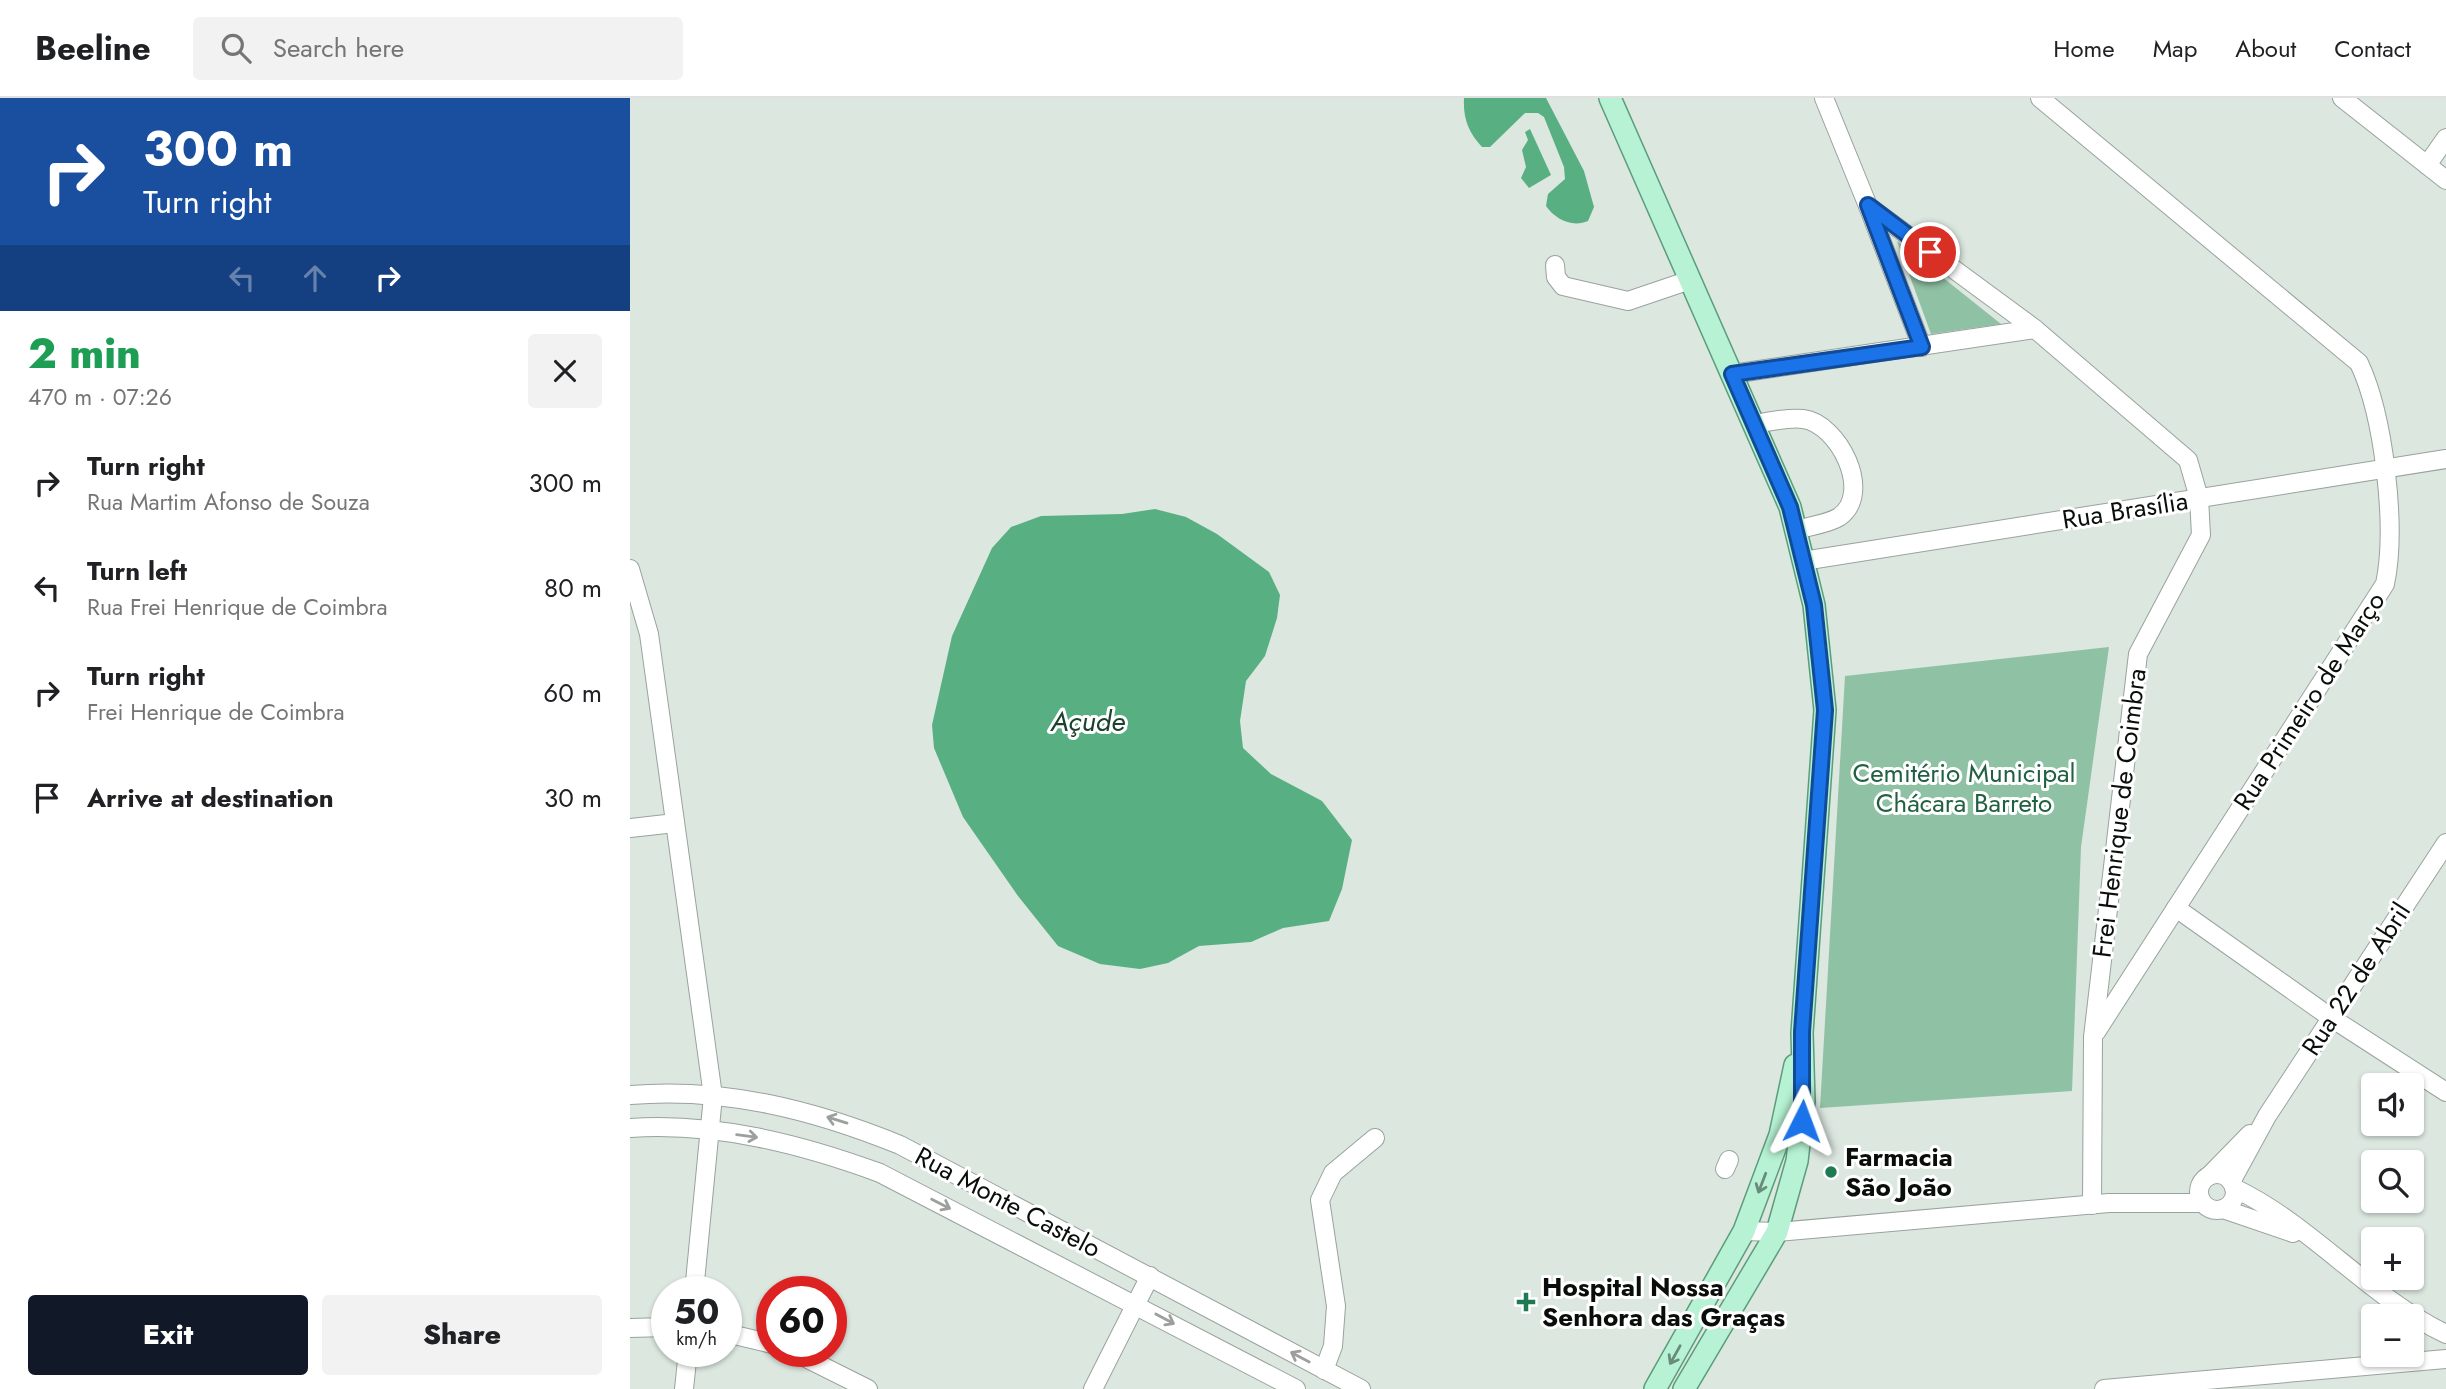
<!DOCTYPE html>
<meta charset="utf-8">
<style>
body{margin:0;font-family:Jost,sans-serif;background:#f2f2f2;color:#202124;height:100vh;display:flex;flex-direction:column;font-size:26px;white-space:nowrap}
*{box-sizing:border-box;margin:0}
p{font-size:23px;color:#757577}
.icon{flex:none;width:38px;height:38px;fill:none;stroke:currentColor;stroke-width:2;stroke-linecap:round;stroke-linejoin:round}
.map{position:relative;flex:1;overflow:hidden}
.details{display:flex;flex-direction:column;background:#fff;width:630px}
.details>*{flex:none}
.guide{background:#1a4fa0;color:#fff;overflow:hidden}
.controls{position:absolute;left:1731px;top:975px;display:grid;gap:14px}
.controls a{display:grid;place-items:center;width:63px;height:63px;border-radius:7px;background:#fff;box-shadow:0 2px 5px #0004;font-size:35px}
.speed{position:absolute;left:21px;top:1178px;display:flex;gap:14px;font-size:35px;font-weight:700;text-align:center}
.speed>*{display:grid;place-content:center;width:91px;height:91px;border-radius:50%;background:#fff;box-shadow:0 2px 5px #0004;line-height:1}
.speed small{font-size:18px;font-weight:400}
.speed .limit{border:10px solid #d22;background:#fff;color:#111}
.pin{position:absolute;display:grid;place-items:center;width:60px;height:60px;color:#fff;margin:-30px;border:4px solid #fff;border-radius:50%;box-shadow:0 2px 7px #0007}
.me{position:absolute;width:77px;margin:-38px;rotate:3deg;stroke-linejoin:round;filter:drop-shadow(0 0 5px #0008)}
.turn{display:flex;align-items:center;gap:24px;height:147px;padding:0 28px;font-size:32px}
.turn .icon{width:91px;height:91px;stroke-width:2.5}
.turn b{display:block;font-size:49px;line-height:60px}
.lanes{display:flex;align-items:center;height:66px;padding:0 28px;background:#0003;justify-content:center;gap:35px;direction:ltr}
.lanes .off{opacity:.35}
.round{display:grid;place-items:center;flex:none;width:74px;height:74px;border-radius:7px;background:#f2f2f2}
.overview{display:flex;align-items:center;justify-content:space-between;height:119px;padding:0 28px}
h1{font-size:42px;font-weight:800;line-height:52px;color:#1e9e55}
.button{display:flex;gap:14px;margin-top:auto;padding:14px 28px}
.button a{flex:1;height:80px;border-radius:7px;background:#111827;color:#fff;font-size:28px;font-weight:800;line-height:80px;text-align:center}
.button a+a{background:#f2f2f2;color:#202124}
ul{padding:0;list-style:none}
li{display:flex;align-items:center;gap:21px;height:105px;padding:0 28px}
li div{flex:1}
li b{display:block;font-size:26px}
li em{font-style:normal}
header{display:flex;align-items:center;gap:42px;box-sizing:border-box;height:98px;padding:0 35px;background:#fff;border-bottom:2px solid #e0e0e0}
header strong{font-size:33px}
nav{display:flex;gap:38px;margin-inline-start:auto;font-size:24px}
.search{width:490px;height:63px;background:#f2f2f2;display:flex;align-items:center;gap:18px;box-sizing:border-box;padding:0 24px;border-radius:7px;color:#757577;font-size:26px}
main{display:flex;flex:1;min-height:0}
.map>svg:first-child{display:block}
</style>
<header>
<strong>Beeline</strong>
<div class="search"><svg class="icon" aria-label="search" viewBox="0 0 24 24"><circle cx="10" cy="10" r="6"/><path d="M15 15l6 6"/></svg>Search here</div>
<nav><a>Home</a><a>Map</a><a>About</a><a>Contact</a></nav>
</header>
<main>
<section class="details">
<div class="guide">
<div class="turn"><svg class="icon" aria-label="right" viewBox="0 0 24 24"><path d="M7 20v-9h11M14 6l5 5-5 5"/></svg><div><b>300 m</b>Turn right</div></div>
<div class="lanes"><svg class="icon off" aria-label="left" viewBox="0 0 24 24"><path d="M17 20v-9H6M10 6l-5 5 5 5"/></svg><svg class="icon off" aria-label="ahead" viewBox="0 0 24 24"><path d="M12 20V5M6 11l6-6 6 6"/></svg><svg class="icon" aria-label="right" viewBox="0 0 24 24"><path d="M7 20v-9h11M14 6l5 5-5 5"/></svg></div>
</div>
<div class="overview"><div><h1>2 min</h1><p>470 m · 07:26</p></div><a class="round"><svg class="icon" aria-label="close" viewBox="0 0 24 24"><path d="M6 6l12 12M18 6L6 18"/></svg></a></div>
<ul>
<li><svg class="icon" aria-label="right" viewBox="0 0 24 24"><path d="M7 20v-9h11M14 6l5 5-5 5"/></svg><div><b>Turn right</b><p>Rua Martim Afonso de Souza</p></div><em>300 m</em></li>
<li><svg class="icon" aria-label="left" viewBox="0 0 24 24"><path d="M17 20v-9H6M10 6l-5 5 5 5"/></svg><div><b>Turn left</b><p>Rua Frei Henrique de Coimbra</p></div><em>80 m</em></li>
<li><svg class="icon" aria-label="right" viewBox="0 0 24 24"><path d="M7 20v-9h11M14 6l5 5-5 5"/></svg><div><b>Turn right</b><p>Frei Henrique de Coimbra</p></div><em>60 m</em></li>
<li><svg class="icon" aria-label="arrive" viewBox="0 0 24 24"><path d="M6 21V4h12l-3 4 3 4H6"/></svg><div><b>Arrive at destination</b></div><em>30 m</em></li>
</ul>
<div class="button"><a>Exit</a><a>Share</a></div>
</section>
<div class="map">
<svg width="1816" height="1291" viewBox="0 0 1816 1291">
<rect width="100%" height="100%" fill="#dce7e0"/>
<g fill="#8fc1a4">
<path d="M1267,143L1371,226L1301,236Z"/>
<path d="M1479,549L1451,749L1442,993L1190,1010L1215,578Z"/>
</g>
<g fill="#58af82">
<path d="M834,0H916L954,73L964,109L958,123C942,130 925,121 916,108L918,96L935,81L934,69L914,19L908,15H895L860,49H852C838,34 833,20 834,0Z"/>
<path d="M900,31L921,77L899,90L891,80L896,69L892,52L898,42L895,34Z"/>
<path d="M525,411L556,419L587,436L639,474L650,497L647,520L635,558L616,583L610,623L613,650L641,676L692,703L722,742L712,791L699,823L653,830L621,844L569,848L538,865L510,871L470,866L428,848L388,798L333,719L304,650L302,627L322,538L362,450L381,429L411,418L492,416Z"/>
</g>
<g fill="none" stroke-linecap="round" stroke-linejoin="round">
<g stroke="#99a39d" stroke-width="20">
<g id="minor">
<path d="M1194,0L1238,108L1405,231L1558,362L1569,400L1571,437L1508,556L1463,939L1462,1107"/>
<path d="M1410,0L1729,265C1754,318 1767,429 1755,486L1466,934"/>
<path d="M1712,0L1816,82"/>
<path d="M1797,67L1816,40"/>
<path d="M1238,108L1292,249"/>
<path d="M925,167L926,179L933,188L998,203L1060,182"/>
<path d="M1102,276L1405,231"/>
<path d="M1124,326C1139,324 1158,319 1173,321C1208,325 1244,395 1209,419C1198,426 1179,428 1167,432"/>
<path d="M1173,463L1816,361"/>
<path d="M0,471L19,536L83,998L64,1194"/>
<path d="M0,730L45,725"/>
<path d="M1546,810L1700,919L1816,994"/>
<path d="M0,997C94,989 184,1012 270,1047L731,1291"/>
<path d="M0,1030C85,1024 171,1046 250,1075L666,1291"/>
<path d="M1095,1071L1099,1062"/>
<circle cx="1587" cy="1094" r="18"/>
<path d="M1579,1078L1620,1036"/>
<path d="M1601,1084L1637,1018L1816,745"/>
<path d="M1604,1090C1682,1127 1739,1199 1816,1236"/>
<path d="M1593,1111L1663,1135"/>
<path d="M1114,1133L1147,1134L1479,1105H1572"/>
<path d="M0,1230L37,1229"/>
<path d="M96,1235L142,1246"/>
<path d="M162,1253L238,1291"/>
<path d="M694,1272L703,1248L706,1208L690,1102L703,1075L745,1040"/>
<path d="M54,1291L58,1253"/>
<path d="M463,1291L520,1178"/>
<path d="M1474,1291L1816,1261"/>
</g>
</g>
<g stroke="#5b9d7a" stroke-width="24">
<g id="major">
<path d="M980,0L1160,409L1184,507L1195,612L1172,935L1174,1003L1167,1063L1147,1134L1054,1291"/>
<path d="M1025,1291L1114,1133L1150,1037L1165,967"/>
</g>
</g>
<use href="#minor" stroke="#fff" stroke-width="18"/>
<use href="#major" stroke="#b6f2d3" stroke-width="21"/>
</g>
<defs><path id="oneway-shaft" d="M-6 0H5M1.5-3L5.5 0L1.5 3" fill="none" stroke-width="1.6" stroke-linecap="round" stroke-linejoin="round" transform="scale(1.75)"/></defs>
<g stroke="#9d9f9d">
<use href="#oneway-shaft" transform="translate(207 1022) rotate(-163)"/>
<use href="#oneway-shaft" transform="translate(117 1038) rotate(7)"/>
<use href="#oneway-shaft" transform="translate(311 1106) rotate(27)"/>
<use href="#oneway-shaft" transform="translate(535 1221) rotate(28)"/>
<use href="#oneway-shaft" transform="translate(670 1259) rotate(-152)"/>
</g>
<g stroke="#698b79">
<use href="#oneway-shaft" transform="translate(1132 1085) rotate(111)"/>
<use href="#oneway-shaft" transform="translate(1045 1257) rotate(119)"/>
</g>
<g fill="none" stroke-linecap="round" stroke-linejoin="round">
<g stroke="#114b97" stroke-width="18">
<path id="route" d="M1172,1023V934L1195,612L1184,507L1160,409L1102,276L1292,249L1238,107L1300,154"/>
</g>
<use href="#route" stroke="#1a73e8" stroke-width="12"/>
</g>
<g fill="#1e7b51" stroke="#fff" stroke-width="2.5">
<circle cx="1201" cy="1074" r="7"/>
<path d="M892.5 1193.5h7v7h7v7h-7v7h-7v-7h-7v-7h7z"/>
</g>
<g text-anchor="middle" stroke-width="6" stroke-linejoin="round" paint-order="stroke">
<g font-size="26" fill="#0a0e0b" stroke="#fff">
<text transform="translate(1495 412) rotate(-9)" y="9">Rua Brasília</text>
<text transform="translate(1679 603) rotate(-57)" y="9">Rua Primeiro de Março</text>
<text transform="translate(1489 715) rotate(-83)" y="9">Frei Henrique de Coimbra</text>
<text transform="translate(1726 881) rotate(-57)" y="9">Rua 22 de Abril</text>
<text transform="translate(378 1104) rotate(28)" y="9">Rua Monte Castelo</text>
</g>
<g font-size="26" fill="#216142" stroke="#fff">
<text x="1334" y="684">Cemitério Municipal<tspan x="1334" dy="30">Chácara Barreto</tspan></text>
</g>
<g font-size="26" font-weight="bold" fill="#0a0e0b" stroke="#fff" text-anchor="start">
<text x="1215" y="1068">Farmacia<tspan x="1215" dy="30">São João</tspan></text>
<text x="912" y="1198">Hospital Nossa<tspan x="912" dy="30">Senhora das Graças</tspan></text>
</g>
<g font-size="28" font-style="italic" fill="#1c422e" stroke="#fff">
<text x="458" y="633">Açude</text>
</g>
</g>
</svg>
<div class="controls">
<a><svg class="icon" aria-label="sound" viewBox="0 0 24 24"><path d="M4 9h4l5-4v14l-5-4H4zM17 9q2 3 0 6"/></svg></a>
<a><svg class="icon" aria-label="search" viewBox="0 0 24 24"><circle cx="10" cy="10" r="6"/><path d="M15 15l6 6"/></svg></a>
<a>+</a>
<a>−</a>
</div>
<div class="speed"><div>50<small>km/h</small></div><div class="limit">60</div></div>
<div class="pin" style="left:1300px;top:154px;background:#d93025"><svg class="icon" aria-label="arrive" viewBox="0 0 24 24"><path d="M6 21V4h12l-3 4 3 4H6"/></svg></div>
<svg class="me" style="left:1172px;top:1023px" viewBox="-20 -20 40 40"><path d="M0-17L14 15 0 8-14 15z" fill="#1a73e8" stroke="#fff" stroke-width="4"/></svg>
</div>
</main>
